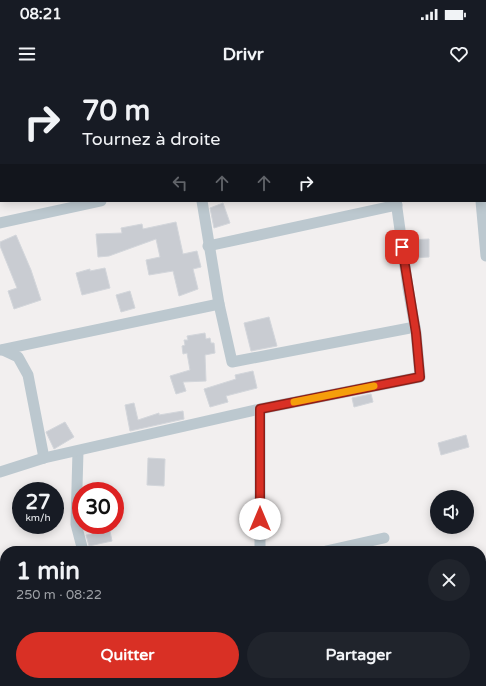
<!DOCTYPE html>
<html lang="fr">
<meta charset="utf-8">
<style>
body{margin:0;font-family:"Varela Round",sans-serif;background:#20242c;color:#f1f3f6;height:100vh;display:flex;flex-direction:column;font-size:15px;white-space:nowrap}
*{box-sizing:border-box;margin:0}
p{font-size:13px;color:#9ea1a6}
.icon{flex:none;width:22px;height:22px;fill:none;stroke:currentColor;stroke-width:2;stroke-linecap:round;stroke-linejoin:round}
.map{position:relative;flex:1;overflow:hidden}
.drawer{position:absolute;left:0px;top:466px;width:486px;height:140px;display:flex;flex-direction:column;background:#171b24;border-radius:16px 16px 0 0;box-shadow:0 2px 10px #0003}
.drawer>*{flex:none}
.top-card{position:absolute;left:0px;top:0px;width:486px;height:122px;box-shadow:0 2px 10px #0003;background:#171b24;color:#f1f3f6;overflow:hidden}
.tools{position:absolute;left:430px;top:410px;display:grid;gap:8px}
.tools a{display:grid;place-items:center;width:44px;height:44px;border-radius:50%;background:#171b24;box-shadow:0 2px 10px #0003;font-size:20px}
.speed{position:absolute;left:12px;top:402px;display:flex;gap:8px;font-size:20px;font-weight:700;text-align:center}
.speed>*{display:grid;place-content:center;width:52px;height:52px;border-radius:50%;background:#171b24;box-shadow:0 2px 10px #0003;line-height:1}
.speed small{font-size:10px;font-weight:400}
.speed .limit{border:6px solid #d22;background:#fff;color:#111}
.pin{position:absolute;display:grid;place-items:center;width:34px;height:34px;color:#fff;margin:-17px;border-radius:8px;box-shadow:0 2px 6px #0006}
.me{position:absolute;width:44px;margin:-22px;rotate:0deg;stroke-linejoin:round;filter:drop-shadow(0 0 3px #0008)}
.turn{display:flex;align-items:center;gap:14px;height:84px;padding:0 16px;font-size:18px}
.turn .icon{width:52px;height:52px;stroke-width:2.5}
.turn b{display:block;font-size:28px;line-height:34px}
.lanes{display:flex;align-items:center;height:38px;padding:0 16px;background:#0003;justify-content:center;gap:20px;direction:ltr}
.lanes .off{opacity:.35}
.round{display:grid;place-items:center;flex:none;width:42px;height:42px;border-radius:21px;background:#20242c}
.headline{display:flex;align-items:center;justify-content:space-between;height:68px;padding:0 16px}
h1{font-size:24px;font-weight:700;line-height:30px}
.cta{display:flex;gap:8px;margin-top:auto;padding:8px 16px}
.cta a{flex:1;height:46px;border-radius:24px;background:#d93025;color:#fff;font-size:16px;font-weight:700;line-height:46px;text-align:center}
.cta a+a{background:#20242c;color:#f1f3f6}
.status{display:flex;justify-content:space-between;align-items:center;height:28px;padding:0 20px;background:#171b24;direction:ltr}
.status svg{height:11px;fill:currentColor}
header{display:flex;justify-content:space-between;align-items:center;height:52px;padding:0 16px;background:#171b24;font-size:18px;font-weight:700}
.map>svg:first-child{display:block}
</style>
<div class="status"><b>08:21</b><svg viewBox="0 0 49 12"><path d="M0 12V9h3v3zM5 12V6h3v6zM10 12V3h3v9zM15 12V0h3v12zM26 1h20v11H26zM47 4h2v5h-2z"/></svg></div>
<header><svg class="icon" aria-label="menu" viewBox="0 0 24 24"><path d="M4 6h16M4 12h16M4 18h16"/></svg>Drivr<svg class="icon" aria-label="heart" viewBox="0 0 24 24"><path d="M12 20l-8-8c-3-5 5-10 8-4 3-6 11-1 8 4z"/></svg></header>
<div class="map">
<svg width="486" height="606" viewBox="0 0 486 606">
<rect width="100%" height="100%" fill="#f2efef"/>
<g fill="#c9ccd2" stroke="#d3d6db">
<path d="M223,123L230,143L214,148L210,128Z"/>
<path d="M176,142L183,174L197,171L201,187L193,189L198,209L179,216L173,191L149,195L146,180L160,177L156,159L109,176L98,177L96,154L122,153L121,148L142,144L143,149Z"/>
<path d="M16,155L31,190L41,220L14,229L8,211L17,208L0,166V162Z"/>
<path d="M429,159V177L411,178L408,160Z"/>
<path d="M105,188L110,208L82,215L76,193L90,189V191Z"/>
<path d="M130,211L135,228L121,232L116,215Z"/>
<path d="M269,237L277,266L251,271L244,243Z"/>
<path d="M205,253L206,259L210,258L211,263H214L215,273L205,275L206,301L183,302L186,311L176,314L170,296L190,290L187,273L183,274L182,266L185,265L184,260H188L187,256Z"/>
<path d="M253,291L257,308L226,316L228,322L210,327L204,309L236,299L235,295Z"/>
<path d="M371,314L373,322L354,327L352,318Z"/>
<path d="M134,323L138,340L159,333V335L183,331L184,339L130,351L125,325Z"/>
<path d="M65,342L74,357L54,369L46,352Z"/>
<path d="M466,355L469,367L441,375L438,363Z"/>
<path d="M148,378L165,379L164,406L147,405Z"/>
<path d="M110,451L112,461L89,466L86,455Z"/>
</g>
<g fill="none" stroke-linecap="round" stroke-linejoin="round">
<g stroke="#bcc8cf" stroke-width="11">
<path d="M117,0V1"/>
<path d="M280,0L281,1"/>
<path d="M433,0L434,1"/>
<path d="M0,30L1,29"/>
<path d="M485,81H486"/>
<path d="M202,121L219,224L232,282L415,247"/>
<path d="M481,121L486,176"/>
<path d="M0,143L101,121"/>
<path d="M208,166L397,125"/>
<path d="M0,270L219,224"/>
<path d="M3,270L18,277L28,295L44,378"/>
<path d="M260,329V471"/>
<path d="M78,371L76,444L83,471"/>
<path d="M0,392L44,378L260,329L420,297L416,253L408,208L396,121"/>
<path d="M326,471L384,458"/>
<path d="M0,535L5,534"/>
<path d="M481,537L486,535"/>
<path d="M69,601V606"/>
<path d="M263,601V606"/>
<path d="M335,601L336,606"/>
</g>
</g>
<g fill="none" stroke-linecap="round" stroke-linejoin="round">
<g stroke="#8d1f18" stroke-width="10">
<path id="route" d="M260,439V329L420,297L416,253L402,167"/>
</g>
<use href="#route" stroke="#d93025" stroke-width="7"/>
<path stroke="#f59e0b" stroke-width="7" d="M294,322L374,306"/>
</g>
</svg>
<div class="tools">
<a><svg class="icon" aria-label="sound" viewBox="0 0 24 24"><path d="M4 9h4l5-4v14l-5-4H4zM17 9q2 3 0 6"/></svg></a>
</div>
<div class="speed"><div>27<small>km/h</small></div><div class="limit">30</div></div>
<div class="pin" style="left:402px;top:167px;background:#d93025"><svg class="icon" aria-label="arrive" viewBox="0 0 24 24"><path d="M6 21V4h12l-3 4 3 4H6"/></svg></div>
<svg class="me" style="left:260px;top:439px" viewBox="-20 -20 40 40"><circle r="19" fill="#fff"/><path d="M0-13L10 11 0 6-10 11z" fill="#d93025"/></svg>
<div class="top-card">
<div class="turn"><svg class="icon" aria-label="right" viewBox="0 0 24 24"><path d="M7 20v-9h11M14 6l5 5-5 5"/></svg><div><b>70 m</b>Tournez à droite</div></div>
<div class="lanes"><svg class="icon off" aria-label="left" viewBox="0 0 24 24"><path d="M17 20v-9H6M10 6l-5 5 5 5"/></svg><svg class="icon off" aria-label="ahead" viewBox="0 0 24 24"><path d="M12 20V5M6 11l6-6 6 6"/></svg><svg class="icon off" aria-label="ahead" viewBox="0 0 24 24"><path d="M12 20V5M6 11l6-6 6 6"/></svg><svg class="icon" aria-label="right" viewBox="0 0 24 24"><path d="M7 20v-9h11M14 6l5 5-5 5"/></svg></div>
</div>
<section class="drawer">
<div class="headline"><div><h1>1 min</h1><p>250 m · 08:22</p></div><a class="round"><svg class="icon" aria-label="close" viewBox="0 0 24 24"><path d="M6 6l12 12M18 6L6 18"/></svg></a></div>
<div class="cta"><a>Quitter</a><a>Partager</a></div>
</section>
</div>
